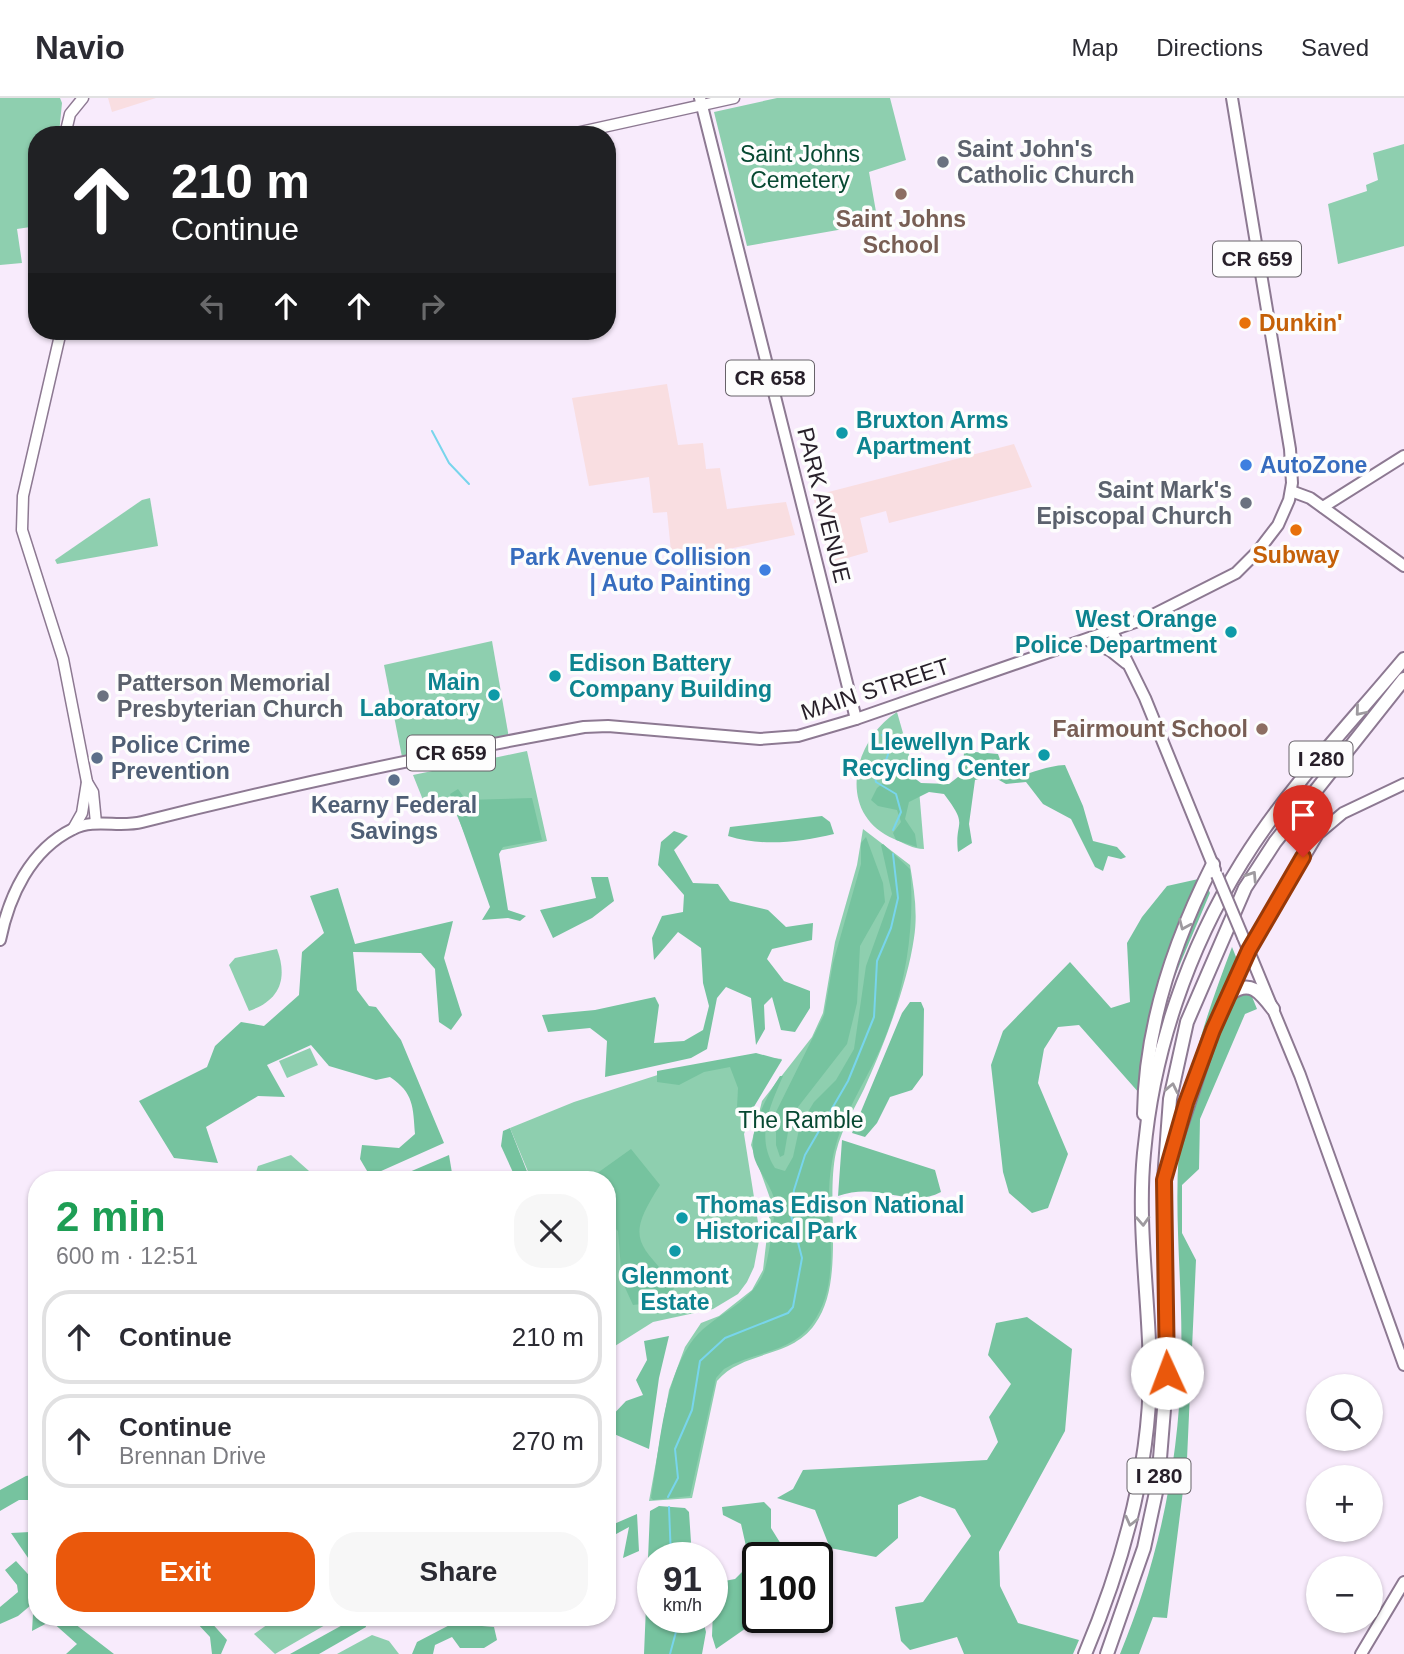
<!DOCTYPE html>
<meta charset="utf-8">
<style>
body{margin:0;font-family:Arial,sans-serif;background:#f7f7f7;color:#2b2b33;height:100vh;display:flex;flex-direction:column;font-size:26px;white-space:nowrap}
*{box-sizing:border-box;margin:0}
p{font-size:23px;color:#7c7c81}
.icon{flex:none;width:38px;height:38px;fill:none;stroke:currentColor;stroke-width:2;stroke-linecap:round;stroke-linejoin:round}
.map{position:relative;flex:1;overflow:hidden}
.details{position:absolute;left:28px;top:1073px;width:588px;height:455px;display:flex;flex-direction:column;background:#fff;border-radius:28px;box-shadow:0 2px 5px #0004}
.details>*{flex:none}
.guide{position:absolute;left:28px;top:28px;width:588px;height:214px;border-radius:28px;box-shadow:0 2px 5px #0004;background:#202124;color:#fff;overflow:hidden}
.tools{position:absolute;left:1306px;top:1276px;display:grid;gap:14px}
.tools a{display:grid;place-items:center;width:77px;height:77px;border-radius:50%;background:#fff;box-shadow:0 2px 5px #0004;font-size:35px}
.speed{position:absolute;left:637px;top:1444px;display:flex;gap:14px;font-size:35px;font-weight:700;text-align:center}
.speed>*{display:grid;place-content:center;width:91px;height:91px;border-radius:50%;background:#fff;box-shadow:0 2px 5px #0004;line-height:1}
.speed small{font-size:18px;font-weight:400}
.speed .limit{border:4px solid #111;border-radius:10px;background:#fff;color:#111}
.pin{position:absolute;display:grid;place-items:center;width:60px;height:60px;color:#fff;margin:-72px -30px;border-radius:50% 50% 50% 0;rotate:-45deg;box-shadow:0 0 7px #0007}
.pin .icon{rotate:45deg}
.me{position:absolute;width:77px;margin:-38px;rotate:358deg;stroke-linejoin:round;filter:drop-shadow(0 0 5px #0008)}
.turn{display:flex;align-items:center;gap:24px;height:147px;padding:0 28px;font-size:32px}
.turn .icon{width:91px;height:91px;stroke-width:2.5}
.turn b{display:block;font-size:49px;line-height:60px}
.lanes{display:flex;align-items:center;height:66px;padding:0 28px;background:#0003;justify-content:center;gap:35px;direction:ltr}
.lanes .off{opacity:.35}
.round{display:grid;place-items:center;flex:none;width:74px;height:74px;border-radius:28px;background:#f7f7f7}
.summary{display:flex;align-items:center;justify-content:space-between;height:119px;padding:0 28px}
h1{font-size:42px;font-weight:600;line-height:52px;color:#1e9e55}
.action{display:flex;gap:14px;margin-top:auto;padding:14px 28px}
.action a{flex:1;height:80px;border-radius:28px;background:#ea580c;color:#fff;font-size:28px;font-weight:600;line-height:80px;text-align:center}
.action a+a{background:#f7f7f7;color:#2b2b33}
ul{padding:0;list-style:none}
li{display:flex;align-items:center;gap:21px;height:94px;margin:0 14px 10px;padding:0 14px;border:4px solid #e1e1e2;border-radius:28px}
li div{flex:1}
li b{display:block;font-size:26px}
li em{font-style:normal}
header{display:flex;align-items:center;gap:42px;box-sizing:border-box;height:98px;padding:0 35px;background:#fff;border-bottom:2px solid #e1e1e2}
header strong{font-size:33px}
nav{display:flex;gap:38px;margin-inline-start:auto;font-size:24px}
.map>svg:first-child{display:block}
</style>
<header>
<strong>Navio</strong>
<nav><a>Map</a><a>Directions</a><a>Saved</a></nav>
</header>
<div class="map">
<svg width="1404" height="1556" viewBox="0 0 1404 1556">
<rect width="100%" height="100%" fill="#f8ebfc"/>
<g fill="#f9dee1">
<path d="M108,0H156L112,14Z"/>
<path d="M667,286L678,347L703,345L706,371L720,370L727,411L786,404L795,437L672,463L667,414L653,415L649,379L589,388L572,300Z"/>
<path d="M1014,346L1032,389L889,425L886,413L860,420L868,454L830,465L813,398Z"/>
</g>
<g fill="#8ecfaf">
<path d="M0,0H60L62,5L59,36L37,37V128L17,131L22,165L0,167Z"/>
<path d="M777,0H890L906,62L869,74L878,125L747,148L714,14Z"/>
<path d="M1404,46V148L1338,166L1328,106L1367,93L1366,87L1378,82L1373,55Z"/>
<path d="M150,400L158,448L57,466L55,462L142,402Z"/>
<path d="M492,543L509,640L402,659L384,567Z"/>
<path d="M897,614L919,691L924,751C913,751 904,745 894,741C836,716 852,643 897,614Z"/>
<path d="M527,653L547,743L474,758L450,701L425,707L413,677Z"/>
<path d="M863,731L910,767C914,791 918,815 914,840C908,883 886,942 868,982C858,1006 842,1028 836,1054C825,1105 846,1183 815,1226C791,1261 743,1252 717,1283L692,1400L649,1403L669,1292L685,1249L701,1225L719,1218L752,1192L763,1172L771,1103L751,1047L762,1003L812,939L823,915L835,844L857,767Z"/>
<path d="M277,851C288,881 280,902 249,913L229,867L235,860Z"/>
<path d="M310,950L318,967L287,980L279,963Z"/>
<path d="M762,959L782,961L758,995L744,1036L760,1137L754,1169L747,1184L738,1196L713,1211L653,1224L607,1253V1082L531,1081L510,1030L574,1004L670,973Z"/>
<path d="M291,1057L318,1081H254L258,1068Z"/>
<path d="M278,1519H339L275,1556L254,1536Z"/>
<path d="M372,1537L389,1543L399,1556H337Z"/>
</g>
<g fill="#76c39f">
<path d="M964,653L998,656L1004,673L1014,680C1032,675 1046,668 1065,667L1083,708L1093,743L1117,749L1126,759L1121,761L1108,758L1103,773L1095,769L1071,721L1043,706L1026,684L1006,686L992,678L975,682L969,726L972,745L958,754C954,721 970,730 944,696L929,694L909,704L905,721L915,736L917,749L896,742L893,735L901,724L897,712L878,708L871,702L877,690L888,681L890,669L905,673L921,685L949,686L963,675Z"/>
<path d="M458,691L466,702L532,700L542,742L503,749L499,756L508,812L526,818L520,823L508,820L482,822L490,809L450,696Z"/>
<path d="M822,718L830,724L834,736C800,744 762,749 728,738L730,729Z"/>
<path d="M674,733L688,738L674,752L693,785L718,786L730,803L768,812L786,829L813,825L812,842L772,851L767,861L784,883L810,893V910L795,934L781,932L772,899L764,907L765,931L756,947L751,900L726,889L717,900L707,951L691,960L605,979L607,943L590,930L548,934L542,917L595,912L655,899L659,907L654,945L684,943L703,932L709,908L703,885L701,850L678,834L654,862L652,840L662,818L683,814L684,797L658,767L661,744Z"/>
<path d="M866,739L883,785L885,804L860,848L857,905L847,946L798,1009L788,1034L784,1057L780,1059L776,1047V1014L824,917L833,865L861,766V745Z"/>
<path d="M883,746L910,771C916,834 903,905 875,962C856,1000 837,1028 831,1070C823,1121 845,1181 812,1226C791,1255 752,1254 724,1271L716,1280L690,1398L653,1402L651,1400C659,1354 663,1286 690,1246C710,1216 749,1210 764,1174C768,1164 777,1109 774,1100C770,1087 760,1075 755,1062C746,1036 766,999 780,978H783C770,1008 755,1039 775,1070L785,1073L793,1059L800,1027L814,1004L836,982L854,951L866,868L892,796L881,747Z"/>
<path d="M591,779H608L614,803L592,820L553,840L540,812L596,800Z"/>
<path d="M1203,780L1210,795L1164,904L1140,996L1079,927L1058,929L1044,951L1038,985L1068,1056L1048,1110L1032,1115L1009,1095L1003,1074L991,967L1003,933L1070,864L1111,910L1130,904L1127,845L1142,819L1167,788Z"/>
<path d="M338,790L355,846L453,823L444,860L462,917L451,932L439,924L435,871L421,855L353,854L357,892L369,908L376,909L401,942L444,1045L370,1078L360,1061L362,1047L399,1050L415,1036C413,1009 414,995 390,979L376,982L329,968L311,947L267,967L285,999L258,998L206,1029L218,1065L174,1060L139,1003L207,969L215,948L241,924L264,928L299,897L302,854L324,835L310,798Z"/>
<path d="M1232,849L1257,911L1245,916L1200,1021L1199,1071L1182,1087V1135L1196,1162L1187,1361L1167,1520L1153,1519L1139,1556H1120C1158,1464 1179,1367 1181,1267C1184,1184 1170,1100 1183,1017C1192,959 1211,904 1232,849Z"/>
<path d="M910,904H921L924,911L923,977L912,992L890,999L877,1025L865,1039L852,1035L902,915Z"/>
<path d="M756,955L782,962L749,1017L737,1010L738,990L730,969L704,974L679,987L657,984V973Z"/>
<path d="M510,1030L530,1081H516L501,1048L503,1033Z"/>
<path d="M842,1042L935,1072L941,1094C909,1111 879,1083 838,1098Z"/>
<path d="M631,1051L660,1087C626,1140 636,1144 676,1187L666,1203L633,1207L622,1183L618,1133L607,1123V1082L589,1081Z"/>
<path d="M449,1057L453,1081H393Z"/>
<path d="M1027,1219L1072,1251L1065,1333L999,1454L1000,1488L1018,1525L1079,1542L1073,1556H964L957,1539L910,1552L901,1543L895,1509L923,1504L971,1438L955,1411L920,1398L898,1407V1440L876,1459L830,1450L815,1412L777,1400L793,1391L803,1372L987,1362L998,1344L989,1319L1011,1286L988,1257L996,1225Z"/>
<path d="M669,1238L659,1280L649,1351L607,1333V1323L626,1303L643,1297L636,1282L647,1262L644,1243Z"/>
<path d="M37,1376V1402H19L0,1413V1392L26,1378Z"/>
<path d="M764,1404L771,1411V1430L789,1459L758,1460V1519H762L716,1551L712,1538L714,1485L735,1481L750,1466L741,1426L723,1417L722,1409Z"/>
<path d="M659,1408L685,1410L689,1414L692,1459L653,1460V1519H702L706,1534L702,1556H644L650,1413Z"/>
<path d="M637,1416L639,1453L623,1460L629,1429L607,1441V1429Z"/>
<path d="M30,1434L37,1438V1473L11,1435Z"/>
<path d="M16,1463L37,1486V1502L18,1518L0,1526V1509L18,1494L17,1487L5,1472Z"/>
<path d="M37,1514V1519H66L114,1556H66L77,1546L51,1523L32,1533L33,1516Z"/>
<path d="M357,1519H364L366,1529L319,1556H290Z"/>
<path d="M463,1520L470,1527L494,1529L497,1542L484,1550H460L452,1539L435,1547L433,1556H412L417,1544Z"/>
<path d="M209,1522L227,1542L221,1556H212L210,1539L196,1524Z"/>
</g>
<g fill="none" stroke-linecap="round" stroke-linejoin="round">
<g stroke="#78d5ec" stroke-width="2">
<path d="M432,333L449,365L469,386"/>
<path d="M882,637C894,652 888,664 874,675L876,684L896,696L901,714L893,732"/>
<path d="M668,1399L678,1380L675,1351L692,1312L700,1263L725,1240L788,1215L793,1209L802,1160L791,1117L794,1092L805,1057L848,983L874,919L877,863L891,830L898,800L893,756"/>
<path d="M669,1409L671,1460"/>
<path d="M670,1556L680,1519"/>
</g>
<g stroke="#8d7992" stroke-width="13">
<g id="secondary">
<path d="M65,37L70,16L83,0"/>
<path d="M567,37L734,0"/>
<path d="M61,233L23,398L22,432L63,561L87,684L93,694L96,725"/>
<path d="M73,731L82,715L87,684"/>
</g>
</g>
<g stroke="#8d7992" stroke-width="14">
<g id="primary">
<path d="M700,0L856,621"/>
<path d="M1291,393L1310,400L1404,468"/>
<path d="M1323,409L1404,358"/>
<path d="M1112,533L1145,600L1215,772"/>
<path d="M1087,542L1111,553L1126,565"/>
<path d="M1243,839L1300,977L1404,1267"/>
<path d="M0,842C9,798 30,752 73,731C95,720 119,730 142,724C288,687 436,656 584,629L608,628L760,641L798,638L856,621L1147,520L1236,475L1258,453L1278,427L1289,402L1292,385L1290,351L1232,0"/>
<path d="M1249,852L1318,736L1343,715L1404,686"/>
<path d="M1361,1556L1404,1484"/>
</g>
</g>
<g stroke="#8d7992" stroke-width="16">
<g id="highway">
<path d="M1230,896C1250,881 1260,894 1273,911"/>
<path d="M1144,1016C1145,929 1174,843 1213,766"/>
<path d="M1171,1058L1213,932L1249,852"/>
<path d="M1085,1556C1123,1466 1150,1371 1150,1272C1149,1200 1137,1127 1144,1055C1153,953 1188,851 1242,764C1287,691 1349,627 1404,561"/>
<path d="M1107,1556L1144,1450L1158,1385L1167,1274L1164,1082L1170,1001L1187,924L1245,790L1275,744L1404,581"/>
</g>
</g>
<use href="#secondary" stroke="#fff" stroke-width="10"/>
<use href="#primary" stroke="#fff" stroke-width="10"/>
<use href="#highway" stroke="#fff" stroke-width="12"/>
<g stroke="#8d7992" stroke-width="14" stroke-linecap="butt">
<path id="primary-bridge" d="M1217,777L1243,839"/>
</g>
<use href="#primary-bridge" stroke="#fff" stroke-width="10"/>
</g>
<defs><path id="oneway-chevron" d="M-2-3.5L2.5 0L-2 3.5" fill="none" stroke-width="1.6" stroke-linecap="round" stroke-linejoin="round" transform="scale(1.75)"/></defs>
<g stroke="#9e9a9f">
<use href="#oneway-chevron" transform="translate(1360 613) rotate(130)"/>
<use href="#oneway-chevron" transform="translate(1252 778) rotate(-57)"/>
<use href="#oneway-chevron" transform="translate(1184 827) rotate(113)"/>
<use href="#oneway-chevron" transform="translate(1172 990) rotate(-78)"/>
<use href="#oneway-chevron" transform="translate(1143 1123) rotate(87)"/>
<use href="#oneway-chevron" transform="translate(1131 1423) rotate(104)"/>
</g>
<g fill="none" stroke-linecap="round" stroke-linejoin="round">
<g stroke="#983908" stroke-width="18">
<path id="route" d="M1167,1275L1164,1082L1186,1005L1213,932L1249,852L1303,759"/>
</g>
<use href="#route" stroke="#ea580c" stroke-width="12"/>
</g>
<g fill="#6b7280" stroke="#fdfdfd" stroke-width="2.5">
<circle cx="943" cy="64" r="7"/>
<circle cx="1246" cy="405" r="7"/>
<circle cx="103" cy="598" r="7"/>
</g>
<g fill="#8d6e63" stroke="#fdfdfd" stroke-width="2.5">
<circle cx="901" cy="96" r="7"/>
<circle cx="1262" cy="631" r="7"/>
</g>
<g fill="#e8710a" stroke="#fdfdfd" stroke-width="2.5">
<circle cx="1245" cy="225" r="7"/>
<circle cx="1296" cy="432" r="7"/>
</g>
<g fill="#0f9aa8" stroke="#fdfdfd" stroke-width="2.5">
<circle cx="842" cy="335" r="7"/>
<circle cx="1231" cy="534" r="7"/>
<circle cx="555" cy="578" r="7"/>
<circle cx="494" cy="597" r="7"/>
<circle cx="1044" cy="657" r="7"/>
<circle cx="682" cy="1120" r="7"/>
<circle cx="675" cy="1153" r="7"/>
</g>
<g fill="#3f7fe0" stroke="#fdfdfd" stroke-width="2.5">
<circle cx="1246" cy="367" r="7"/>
<circle cx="765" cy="472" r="7"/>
</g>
<g fill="#5c6f8a" stroke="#fdfdfd" stroke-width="2.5">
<circle cx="97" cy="660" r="7"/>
<circle cx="394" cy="682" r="7"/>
</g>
<g text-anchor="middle" stroke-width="7" stroke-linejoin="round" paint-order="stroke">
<g fill="#fdfdfd" stroke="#676269" stroke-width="2">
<rect x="1213" y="143.5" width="88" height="35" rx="5"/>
<rect x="726" y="262.5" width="88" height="35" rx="5"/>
<rect x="407" y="637.5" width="88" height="35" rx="5"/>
<rect x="1289.5" y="643.5" width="63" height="35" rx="5"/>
<rect x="1127.5" y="1360.5" width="63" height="35" rx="5"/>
</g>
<g font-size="21" font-weight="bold" fill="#271f29">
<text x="1257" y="168">CR 659</text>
<text x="770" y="287">CR 658</text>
<text x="451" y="662">CR 659</text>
<text x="1321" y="668">I 280</text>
<text x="1159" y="1385">I 280</text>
</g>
<g font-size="23" font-weight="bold" fill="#5b616d" stroke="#fdfdfd" text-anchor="start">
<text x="957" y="59">Saint John's<tspan x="957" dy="26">Catholic Church</tspan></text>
<text x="1232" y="400" text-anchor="end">Saint Mark's<tspan x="1232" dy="26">Episcopal Church</tspan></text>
<text x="117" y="593">Patterson Memorial<tspan x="117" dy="26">Presbyterian Church</tspan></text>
</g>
<g font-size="23" fill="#064831" stroke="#fdfdfd">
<text x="800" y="64">Saint Johns<tspan x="800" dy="26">Cemetery</tspan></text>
<text x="801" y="1030">The Ramble</text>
</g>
<g font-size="23" font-weight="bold" fill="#785e54" stroke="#fdfdfd">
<text x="901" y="129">Saint Johns<tspan x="901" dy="26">School</tspan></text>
<text x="1248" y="639" text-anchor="end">Fairmount School</text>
</g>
<g font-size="23" font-weight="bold" fill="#c56008" stroke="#fdfdfd" text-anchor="start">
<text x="1259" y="233">Dunkin'</text>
<text x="1296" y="465" text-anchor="middle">Subway</text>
</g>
<g font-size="23" font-weight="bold" fill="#0d838f" stroke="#fdfdfd" text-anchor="start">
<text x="856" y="330">Bruxton Arms<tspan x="856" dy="26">Apartment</tspan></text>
<text x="1217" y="529" text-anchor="end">West Orange<tspan x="1217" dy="26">Police Department</tspan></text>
<text x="569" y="573">Edison Battery<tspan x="569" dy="26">Company Building</tspan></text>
<text x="480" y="592" text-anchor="end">Main<tspan x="480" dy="26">Laboratory</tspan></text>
<text x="1030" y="652" text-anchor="end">Llewellyn Park<tspan x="1030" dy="26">Recycling Center</tspan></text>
<text x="696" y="1115">Thomas Edison National<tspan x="696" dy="26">Historical Park</tspan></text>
<text x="675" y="1186" text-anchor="middle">Glenmont<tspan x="675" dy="26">Estate</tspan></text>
</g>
<g font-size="23" font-weight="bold" fill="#366cbe" stroke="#fdfdfd" text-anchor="start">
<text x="1260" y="375">AutoZone</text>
<text x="751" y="467" text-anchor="end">Park Avenue Collision<tspan x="751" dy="26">| Auto Painting</tspan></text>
</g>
<g font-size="23" fill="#271f29" stroke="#fdfdfd">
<text transform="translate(824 407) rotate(76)" y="8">PARK AVENUE</text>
<text transform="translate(875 591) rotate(-18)" y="8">MAIN STREET</text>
</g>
<g font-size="23" font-weight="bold" fill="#4e5e75" stroke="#fdfdfd" text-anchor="start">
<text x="111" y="655">Police Crime<tspan x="111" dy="26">Prevention</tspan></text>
<text x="394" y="715" text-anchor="middle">Kearny Federal<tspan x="394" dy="26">Savings</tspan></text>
</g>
</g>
</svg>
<div class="tools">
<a><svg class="icon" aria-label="search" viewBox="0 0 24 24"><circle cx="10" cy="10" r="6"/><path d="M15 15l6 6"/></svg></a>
<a>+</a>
<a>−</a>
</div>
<div class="speed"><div>91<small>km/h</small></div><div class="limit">100</div></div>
<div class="pin" style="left:1303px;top:759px;background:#d93025"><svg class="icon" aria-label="arrive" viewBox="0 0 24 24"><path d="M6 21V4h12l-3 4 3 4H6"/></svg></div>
<svg class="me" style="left:1167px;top:1275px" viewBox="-20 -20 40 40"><circle r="19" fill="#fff"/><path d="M0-13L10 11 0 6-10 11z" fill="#ea580c"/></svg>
<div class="guide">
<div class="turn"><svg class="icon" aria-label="ahead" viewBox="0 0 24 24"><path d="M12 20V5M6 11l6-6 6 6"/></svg><div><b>210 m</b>Continue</div></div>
<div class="lanes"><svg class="icon off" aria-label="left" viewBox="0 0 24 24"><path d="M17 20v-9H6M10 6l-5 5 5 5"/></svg><svg class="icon" aria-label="ahead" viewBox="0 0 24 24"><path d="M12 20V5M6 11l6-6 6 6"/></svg><svg class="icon" aria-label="ahead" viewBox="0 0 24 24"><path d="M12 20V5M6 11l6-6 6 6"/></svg><svg class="icon off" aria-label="right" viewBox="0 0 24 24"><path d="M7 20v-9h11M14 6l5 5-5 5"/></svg></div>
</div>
<section class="details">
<div class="summary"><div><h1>2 min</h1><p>600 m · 12:51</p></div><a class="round"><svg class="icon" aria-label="close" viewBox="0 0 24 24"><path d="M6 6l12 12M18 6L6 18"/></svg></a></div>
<ul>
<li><svg class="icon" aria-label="ahead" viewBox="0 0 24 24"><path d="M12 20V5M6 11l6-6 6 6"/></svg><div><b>Continue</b></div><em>210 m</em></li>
<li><svg class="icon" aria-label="ahead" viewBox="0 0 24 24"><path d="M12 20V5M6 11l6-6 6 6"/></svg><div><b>Continue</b><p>Brennan Drive</p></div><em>270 m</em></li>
</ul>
<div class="action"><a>Exit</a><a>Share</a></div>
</section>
</div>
